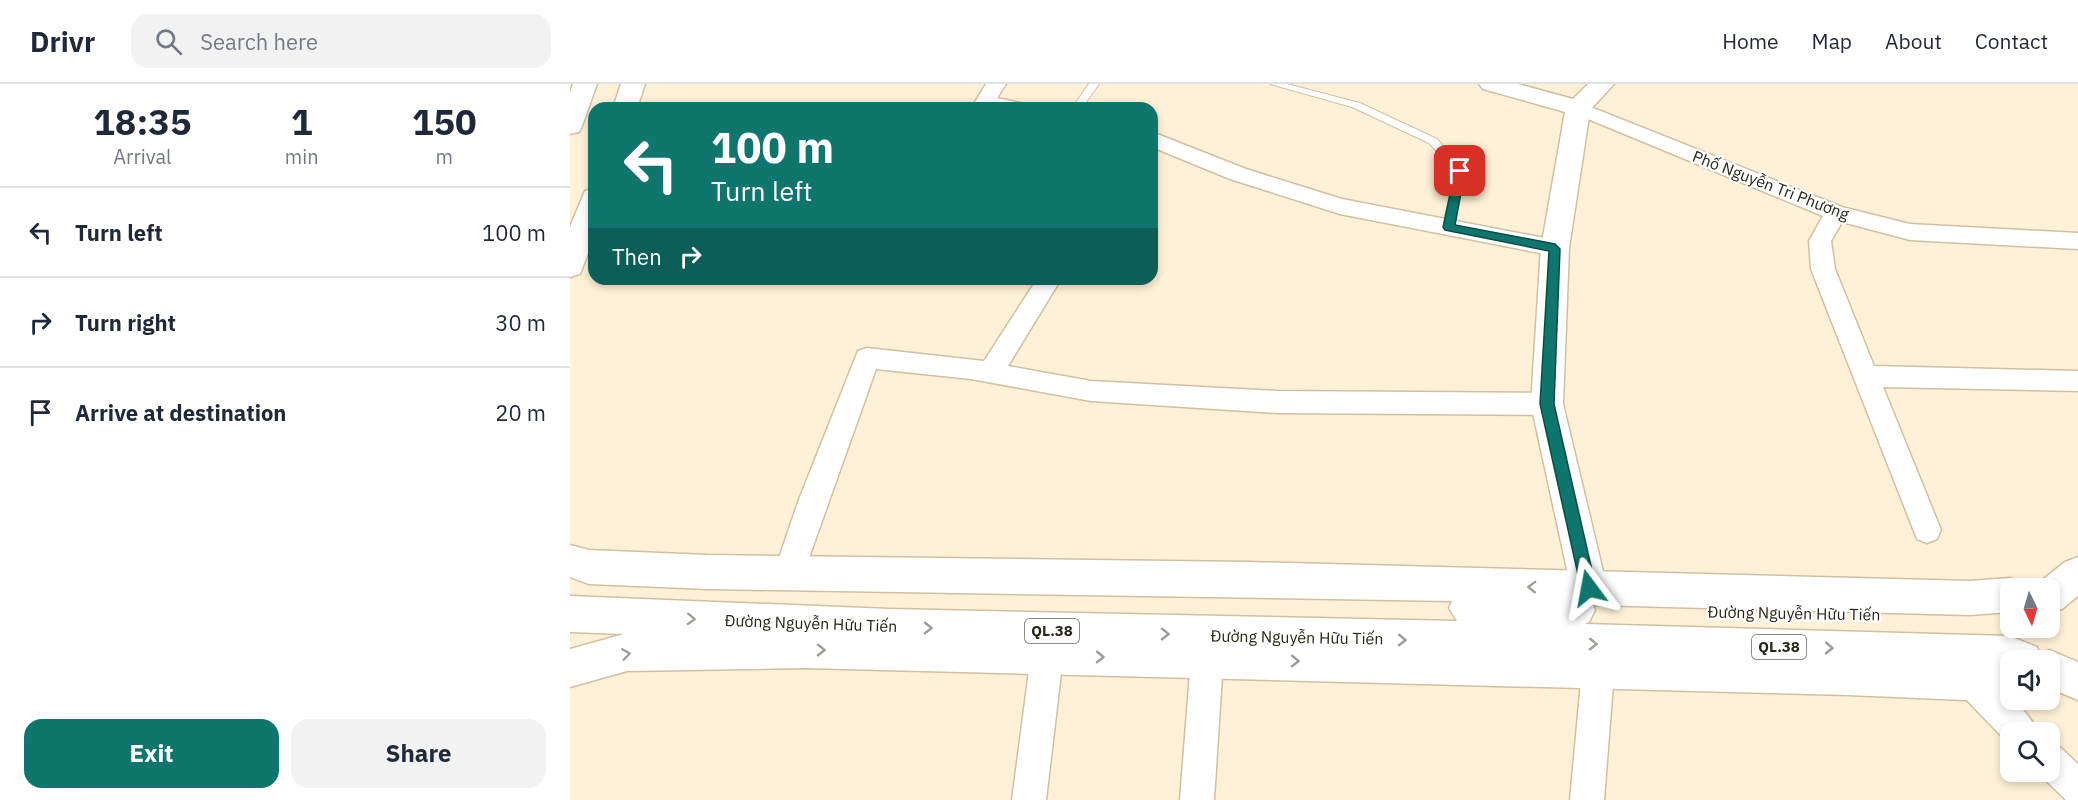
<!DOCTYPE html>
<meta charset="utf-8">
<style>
body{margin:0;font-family:"IBM Plex Sans",sans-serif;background:#f2f2f3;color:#1f2937;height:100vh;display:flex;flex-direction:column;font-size:22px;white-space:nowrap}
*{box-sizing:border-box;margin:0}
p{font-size:20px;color:#747a83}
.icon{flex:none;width:33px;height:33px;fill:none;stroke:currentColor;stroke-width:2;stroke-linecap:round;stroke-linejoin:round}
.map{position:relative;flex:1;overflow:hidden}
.drawer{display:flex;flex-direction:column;background:#fff;width:570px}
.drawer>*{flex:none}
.top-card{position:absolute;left:18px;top:18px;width:570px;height:183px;border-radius:18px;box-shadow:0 3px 9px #0003;background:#0f766e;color:#fff;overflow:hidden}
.needle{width:39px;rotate:175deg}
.tools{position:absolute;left:1430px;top:494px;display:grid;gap:12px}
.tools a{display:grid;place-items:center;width:60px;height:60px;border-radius:12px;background:#fff;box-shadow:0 3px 9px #0003;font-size:30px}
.pin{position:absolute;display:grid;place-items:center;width:51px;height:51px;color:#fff;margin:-26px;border-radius:12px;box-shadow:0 3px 9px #0006}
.me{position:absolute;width:66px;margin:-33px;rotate:347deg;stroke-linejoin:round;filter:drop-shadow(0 0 4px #0008)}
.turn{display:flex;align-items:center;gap:21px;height:126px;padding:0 24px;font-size:27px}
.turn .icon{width:78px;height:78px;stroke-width:2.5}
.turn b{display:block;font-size:42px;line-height:51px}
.then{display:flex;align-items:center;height:57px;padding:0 24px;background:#0003;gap:12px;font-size:22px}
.eta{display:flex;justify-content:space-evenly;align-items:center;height:102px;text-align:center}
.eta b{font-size:36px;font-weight:800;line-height:42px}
.button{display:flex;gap:12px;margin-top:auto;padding:12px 24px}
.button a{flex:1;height:69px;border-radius:18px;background:#0f766e;color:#fff;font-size:24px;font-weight:800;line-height:69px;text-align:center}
.button a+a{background:#f2f2f3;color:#1f2937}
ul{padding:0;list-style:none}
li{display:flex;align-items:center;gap:18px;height:90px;padding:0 24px;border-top:2px solid #e0e1e3}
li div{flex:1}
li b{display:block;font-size:22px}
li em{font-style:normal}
header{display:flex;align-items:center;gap:36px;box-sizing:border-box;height:84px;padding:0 30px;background:#fff;border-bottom:2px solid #e0e1e3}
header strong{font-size:28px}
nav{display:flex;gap:33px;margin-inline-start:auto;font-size:21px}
.search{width:420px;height:54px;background:#f2f2f3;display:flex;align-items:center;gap:15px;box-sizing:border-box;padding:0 21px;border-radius:18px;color:#747a83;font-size:22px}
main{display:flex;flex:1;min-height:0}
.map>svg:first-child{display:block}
</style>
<header>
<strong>Drivr</strong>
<div class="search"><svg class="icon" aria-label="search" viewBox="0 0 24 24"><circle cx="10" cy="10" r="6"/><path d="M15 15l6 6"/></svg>Search here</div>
<nav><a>Home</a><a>Map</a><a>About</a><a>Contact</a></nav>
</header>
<main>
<section class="drawer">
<div class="eta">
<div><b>18:35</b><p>Arrival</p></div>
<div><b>1</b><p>min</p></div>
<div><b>150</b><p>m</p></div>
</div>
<ul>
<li><svg class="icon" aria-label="left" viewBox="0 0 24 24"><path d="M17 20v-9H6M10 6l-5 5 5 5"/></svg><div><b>Turn left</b></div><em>100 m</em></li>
<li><svg class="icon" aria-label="right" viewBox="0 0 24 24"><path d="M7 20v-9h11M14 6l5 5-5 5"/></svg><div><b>Turn right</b></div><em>30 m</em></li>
<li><svg class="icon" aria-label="arrive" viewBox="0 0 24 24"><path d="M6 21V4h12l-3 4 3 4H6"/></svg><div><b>Arrive at destination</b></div><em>20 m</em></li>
</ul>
<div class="button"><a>Exit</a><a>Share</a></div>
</section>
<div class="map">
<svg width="1508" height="716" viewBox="0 0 1508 716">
<rect width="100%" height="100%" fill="#fef1d7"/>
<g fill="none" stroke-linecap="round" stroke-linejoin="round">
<g stroke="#cfc0a1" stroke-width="2">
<g id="lane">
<path d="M519,0H529L512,24H502Z"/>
<path d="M700,0H717L790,19L867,55L895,87L883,146L879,147L873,143L885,88L859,59L782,23Z"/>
</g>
</g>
<g stroke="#cfc0a1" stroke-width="3">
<g id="street">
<path d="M416,0H436L427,14L455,20L458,24L408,22L405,18Z"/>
<path d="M1008,18L1272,123L1340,140L1508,149V165L1340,156L1272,138L1261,157L1265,185L1304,282L1508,287V307L1313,303L1371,446L1367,455L1357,459L1347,455L1241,185L1239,157L1253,132L1001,28L998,24L1001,20Z"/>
<path d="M582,48L676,85L772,115L985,156L993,158L996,164L993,170L985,172L770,130L660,95L582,63Z"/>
<path d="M467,195H491L438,282L521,297L707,307L977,309L986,312L990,320L986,328L977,331L707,329L521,317L401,295L306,285L230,499L219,503L208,499L204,489L228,418L288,267L297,264L414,277Z"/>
<path d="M477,557L488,561L493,572L476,716H442L461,572L466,561Z"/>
<path d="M637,561L648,565L653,576L644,716H610L621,576L626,565Z"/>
<path d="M1028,571L1039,576L1044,587L1034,716H1000L1012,587L1017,576Z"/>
<path d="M1401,582C1422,591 1459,627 1468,648H1440L1439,660L1390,609L1385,598L1390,587Z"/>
<path d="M1479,659L1491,664L1508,680V716H1496L1467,688L1479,687Z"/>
</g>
</g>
<g stroke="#cfc0a1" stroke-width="3">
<path id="secondary" d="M909,0H948L1003,15L1018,0H1044L1020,26L999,164L993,320L1037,504L1032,516L1019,521L1006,516L1001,504L961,320L971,164L995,28L913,5Z"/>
</g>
<g stroke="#cfc0a1" stroke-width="3">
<g id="primary">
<path d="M3,0H27L12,42L9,48L0,50V8Z"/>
<path d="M51,0H75L67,24H43Z"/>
<path d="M24,104V154L10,190L0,193V143L15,107Z"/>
</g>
</g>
<g stroke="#cfc0a1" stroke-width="3">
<g id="highway">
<path d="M0,461L19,466L138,471L677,478L1400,497L1440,494L1453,499L1455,504H1440V528L1400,531L1023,521L1025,526L1019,538L1015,540L1439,552L1467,563L1470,570L1479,566L1508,578V616L1479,604V576H1440V615H1448L1440,618L1278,611L237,584L57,587L0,603V565L54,550L0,548V512L320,525L887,537L879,524L882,517L138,505L19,500L0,493Z"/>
<path d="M1508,473V512L1492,525L1479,530V504H1464L1466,501L1495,478Z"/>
</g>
</g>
<use href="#lane" fill="#fff" fill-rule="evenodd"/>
<use href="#street" fill="#fff" fill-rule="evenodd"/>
<use href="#secondary" fill="#fff" fill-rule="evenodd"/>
<use href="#primary" fill="#fff" fill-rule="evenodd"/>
<use href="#highway" fill="#fff" fill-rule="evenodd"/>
</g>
<defs><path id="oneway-chevron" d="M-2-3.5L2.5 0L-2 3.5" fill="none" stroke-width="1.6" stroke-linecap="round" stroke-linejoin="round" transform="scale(1.5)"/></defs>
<g stroke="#9f9c97">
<use href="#oneway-chevron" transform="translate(962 503) rotate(-178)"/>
<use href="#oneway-chevron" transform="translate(121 535) rotate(2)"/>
<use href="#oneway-chevron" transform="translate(358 544) rotate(1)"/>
<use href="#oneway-chevron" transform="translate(595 550) rotate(1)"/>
<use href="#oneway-chevron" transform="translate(832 556) rotate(1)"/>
<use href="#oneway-chevron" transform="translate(1023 560) rotate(1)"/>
<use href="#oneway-chevron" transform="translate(1259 564) rotate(1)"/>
<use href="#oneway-chevron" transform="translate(251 566) rotate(1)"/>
<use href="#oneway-chevron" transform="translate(56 570) rotate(-8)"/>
<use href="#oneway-chevron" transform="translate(530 573) rotate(1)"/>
<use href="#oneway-chevron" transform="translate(725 577) rotate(1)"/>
</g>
<path fill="#0f766e" stroke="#0a4d48" stroke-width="1.5" d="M890,83L895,87L885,141L985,160L990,165L984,320L1026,504L1024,509L1019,511L1013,509L1011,504L970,320L979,167L875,146L873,143L885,87Z"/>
<g text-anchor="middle" stroke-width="4.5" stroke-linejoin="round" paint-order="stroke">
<g fill="#fff" stroke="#6a665d" stroke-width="1.5">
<rect x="455" y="535" width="54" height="24" rx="4.5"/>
<rect x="1182" y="551" width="54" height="24" rx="4.5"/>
</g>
<g font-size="15" font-weight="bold" fill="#2a2418">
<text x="482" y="552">QL.38</text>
<text x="1209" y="568">QL.38</text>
</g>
<g font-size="16" fill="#2a2418" stroke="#fff">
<text transform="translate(1201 101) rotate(21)" y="6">Phố Nguyễn Tri Phương</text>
<text transform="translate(1224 529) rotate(1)" y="6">Đường Nguyễn Hữu Tiến</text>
<text transform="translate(241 539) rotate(2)" y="6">Đường Nguyễn Hữu Tiến</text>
<text transform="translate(727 553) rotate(1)" y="6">Đường Nguyễn Hữu Tiến</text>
</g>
</g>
</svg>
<div class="tools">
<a><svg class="needle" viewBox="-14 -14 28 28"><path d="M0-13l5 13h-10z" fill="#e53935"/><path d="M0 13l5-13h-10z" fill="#747a83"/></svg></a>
<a><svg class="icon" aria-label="sound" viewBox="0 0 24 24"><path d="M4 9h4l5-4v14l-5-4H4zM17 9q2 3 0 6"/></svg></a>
<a><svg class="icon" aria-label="search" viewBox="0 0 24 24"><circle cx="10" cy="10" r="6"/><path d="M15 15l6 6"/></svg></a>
</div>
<div class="pin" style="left:890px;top:87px;background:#d93025"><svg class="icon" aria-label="arrive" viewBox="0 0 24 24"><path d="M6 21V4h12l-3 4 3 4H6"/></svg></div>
<svg class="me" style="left:1019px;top:504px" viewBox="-20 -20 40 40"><path d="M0-17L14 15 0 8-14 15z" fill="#0f766e" stroke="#fff" stroke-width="4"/></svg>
<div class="top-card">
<div class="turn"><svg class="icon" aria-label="left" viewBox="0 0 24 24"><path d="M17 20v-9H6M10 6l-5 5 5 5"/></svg><div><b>100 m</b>Turn left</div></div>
<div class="then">Then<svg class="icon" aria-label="right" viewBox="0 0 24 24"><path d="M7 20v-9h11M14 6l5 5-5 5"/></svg></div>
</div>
</div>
</main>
